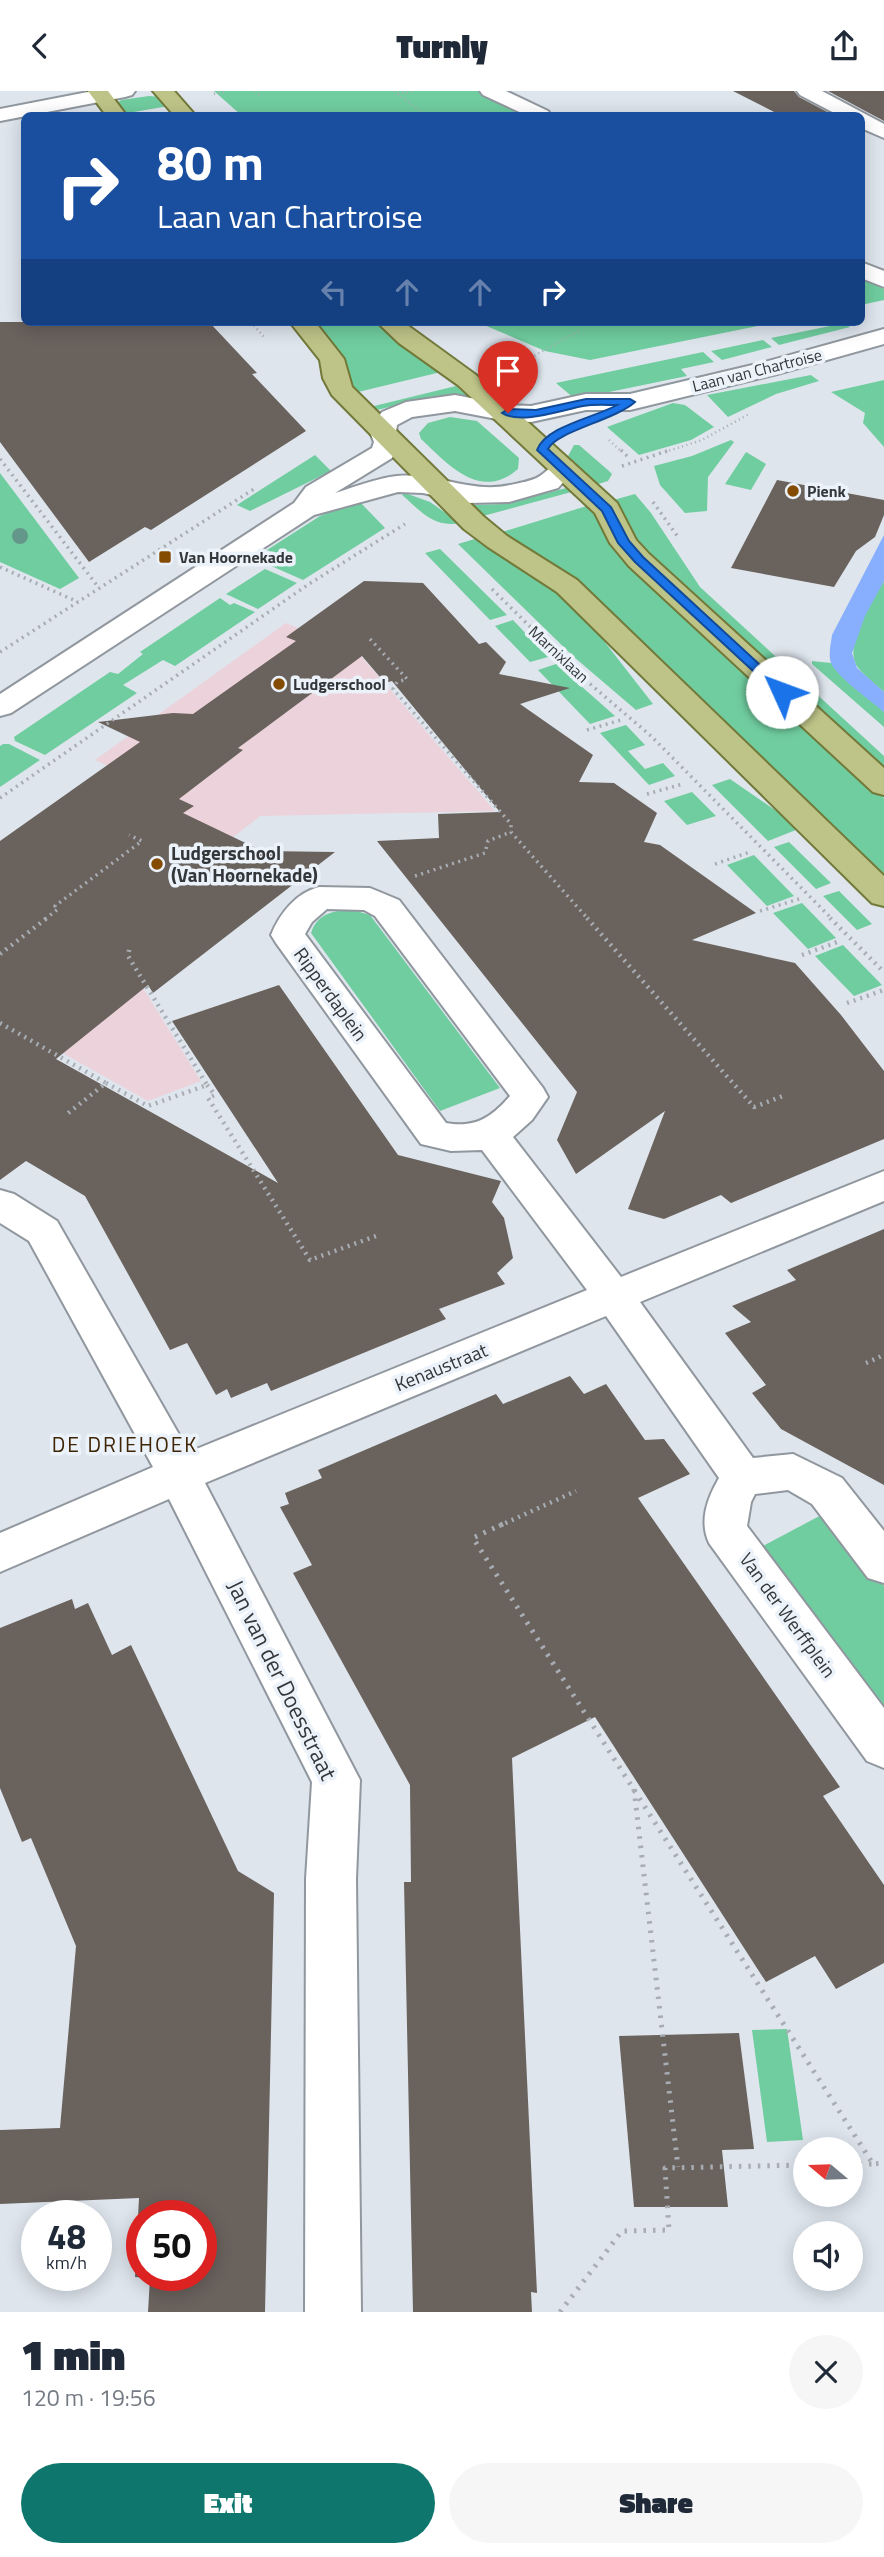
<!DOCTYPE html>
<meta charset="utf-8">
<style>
body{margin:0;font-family:"Titillium Web",sans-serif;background:#f6f6f7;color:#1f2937;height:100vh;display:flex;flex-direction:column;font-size:26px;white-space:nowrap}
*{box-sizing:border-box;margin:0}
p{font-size:23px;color:#747a83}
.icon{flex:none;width:38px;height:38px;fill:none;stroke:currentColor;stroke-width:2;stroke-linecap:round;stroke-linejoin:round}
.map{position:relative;height:2221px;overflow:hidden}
.drawer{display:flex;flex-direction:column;background:#fff;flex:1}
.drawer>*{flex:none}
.top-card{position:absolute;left:21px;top:21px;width:844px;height:214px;border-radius:10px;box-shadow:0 4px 18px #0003;background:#1a4fa0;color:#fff;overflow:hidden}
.needle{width:46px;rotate:289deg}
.tools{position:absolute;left:793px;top:2046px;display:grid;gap:14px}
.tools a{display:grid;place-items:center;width:70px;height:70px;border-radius:50%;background:#fff;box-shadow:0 4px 18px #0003;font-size:35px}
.speed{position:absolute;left:21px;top:2109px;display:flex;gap:14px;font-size:35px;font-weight:700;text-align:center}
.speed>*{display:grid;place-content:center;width:91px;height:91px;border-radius:50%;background:#fff;box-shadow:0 4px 18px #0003;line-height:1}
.speed small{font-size:18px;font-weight:400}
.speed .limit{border:10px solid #d22;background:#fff;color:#111}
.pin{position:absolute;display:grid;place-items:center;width:60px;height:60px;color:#fff;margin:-72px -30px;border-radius:50% 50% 50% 0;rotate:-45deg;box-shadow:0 0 7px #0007}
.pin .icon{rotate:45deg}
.me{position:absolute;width:77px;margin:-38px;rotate:313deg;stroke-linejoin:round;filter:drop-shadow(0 0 5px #0008)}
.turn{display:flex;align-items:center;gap:24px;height:147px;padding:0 21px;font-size:32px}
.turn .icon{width:91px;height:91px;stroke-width:2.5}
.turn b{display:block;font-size:49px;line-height:60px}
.lanes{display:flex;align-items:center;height:66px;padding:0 21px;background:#0003;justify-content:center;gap:35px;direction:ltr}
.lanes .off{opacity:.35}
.round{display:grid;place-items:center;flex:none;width:74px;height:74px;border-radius:37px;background:#f6f6f7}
.overview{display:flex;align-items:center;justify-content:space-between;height:119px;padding:0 21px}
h1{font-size:42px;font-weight:800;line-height:52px}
.primary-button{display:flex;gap:14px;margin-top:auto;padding:14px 21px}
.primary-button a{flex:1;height:80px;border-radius:42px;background:#0f766e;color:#fff;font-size:28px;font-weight:800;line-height:80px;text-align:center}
.primary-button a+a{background:#f6f6f7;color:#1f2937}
header{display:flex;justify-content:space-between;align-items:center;height:91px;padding:0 21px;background:#fff;font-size:32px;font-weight:800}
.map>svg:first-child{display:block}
</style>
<header><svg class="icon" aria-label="back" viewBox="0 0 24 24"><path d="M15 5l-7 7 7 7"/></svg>Turnly<svg class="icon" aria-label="share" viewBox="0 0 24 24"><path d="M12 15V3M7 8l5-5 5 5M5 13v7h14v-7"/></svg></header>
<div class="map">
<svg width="884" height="2221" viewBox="0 0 884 2221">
<rect width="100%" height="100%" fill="#dee5ed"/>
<path fill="#ecd2da" d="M286,532L361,565L495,720L260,725L136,823L123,865L201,990L148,1010L0,927L190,714L95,669Z"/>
<g fill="#70cd9f">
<path d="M214,0H480L529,24H241Z"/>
<path d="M149,5L160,6L169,15L122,23L115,14L121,9Z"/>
<path d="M861,187L884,198V209L861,214Z"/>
<path d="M310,231H376L396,251L441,281L354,302L346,287V275L341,265Z"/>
<path d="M477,231H777L590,269L545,260Z"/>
<path d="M845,232L850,236L779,254L771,247Z"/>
<path d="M763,249L772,256L722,269L711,260Z"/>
<path d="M703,261L714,271L681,278L687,285L575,308L556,292Z"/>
<path d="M811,284L819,290L776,303L728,326L707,304Z"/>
<path d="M884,289V356L863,332L865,322L831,301Z"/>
<path d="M456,295L466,304L434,305L373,320L370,316Z"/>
<path d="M673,312L685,314L714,336L691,349L639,364L607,336Z"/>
<path d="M450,326L477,330L519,367L518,378C480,411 448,373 421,348L419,342L428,332Z"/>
<path d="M731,349L734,351L708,386L707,420L685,422L660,394L654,375L692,365Z"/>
<path d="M574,354H579L609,380L612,383L608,390L595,394L567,367Z"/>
<path d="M746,361L766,373L751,399L725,393Z"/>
<path d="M315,364L331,380L250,420L237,414Z"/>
<path d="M0,382L79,487L60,498L0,471Z"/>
<path d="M570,396L575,400L483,425L473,414L504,413Z"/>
<path d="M405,402L430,411L460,432C433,437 421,420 402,404Z"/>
<path d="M635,403L651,422L700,496L884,665V683L645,462L610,410Z"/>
<path d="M358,409L385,437L303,489L269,474L282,466L267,459L320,425Z"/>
<path d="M590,414L617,463L884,707V790L563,480L499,442Z"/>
<path d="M478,447L537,483L583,523L653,613L636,619L574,566L458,453Z"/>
<path d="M440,458L507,524L490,529L425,462Z"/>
<path d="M265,478L297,492L258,518L226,503Z"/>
<path d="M884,490V601C876,594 866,586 859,578C841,556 872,511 884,490Z"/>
<path d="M220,507L230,514L234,512L255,521L175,575L163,569L123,594L137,602L45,664L15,650L14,646L110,581L118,583L143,563L140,561Z"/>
<path d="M513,529L548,566L530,571L495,535Z"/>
<path d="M812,570L831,572L884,621V636L812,573Z"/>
<path d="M556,573L615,625L590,633L538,579Z"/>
<path d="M626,634L645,654L628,660L645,678L663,672L675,685L649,694L600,642Z"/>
<path d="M3,653H9L40,669L0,696V655Z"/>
<path d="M730,688L801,737L768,750L712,694Z"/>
<path d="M692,701L716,725L687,734L664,710Z"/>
<path d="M789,751L831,792L816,798L774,756Z"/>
<path d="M754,764L794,805L767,815L727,774Z"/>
<path d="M839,800L872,833L857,839L823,805Z"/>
<path d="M802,812L836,847L808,858L773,822Z"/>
<path d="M353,819L370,824L500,997L440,1020L311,842C317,822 335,819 353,819Z"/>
<path d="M843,854L882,894L854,905L815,865Z"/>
<path d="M827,1421L884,1495V1626L761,1456Z"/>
<path d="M787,1938L803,2049L767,2051L752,1939Z"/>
</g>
<path fill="#88affd" d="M884,444V490L865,525L852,562L857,577L884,601V621C871,610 837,586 831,572C828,564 831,552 832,544Z"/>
<g fill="#6a625d" fill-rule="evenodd">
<path d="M733,0H794L799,6L833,24H780Z"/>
<path d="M828,0H884V30Z"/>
<path d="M0,231H209L257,282L252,283L306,340L151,439L145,436L89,471L0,351Z"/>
<path d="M777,389L884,409V424L875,446L856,460L834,496L731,477Z"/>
<path d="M364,490L423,492L479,553L486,551L506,571L499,583L570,597L520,613L593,664L579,691L614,692L657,722L644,751L660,754L756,822L692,849L795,872L841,924L884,980V1048L731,1112L721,1104L664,1128L628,1118L665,1020L576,1083L557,1049L577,1001L377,750L439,747L438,723L500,721L392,590L385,592L362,565L238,657L243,659L179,708L194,715L183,722L262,760L335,761L153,902L148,894L56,968L278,1092L172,930L279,894L398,1064L501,1090L492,1111L504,1127L513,1167L497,1182L505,1193L439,1218L446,1228L271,1300L267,1292L231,1307L227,1298L216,1304L187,1252L170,1259L85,1105L26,1070L0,1089V750L140,651L98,631L173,622L193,623L296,550L286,546Z"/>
<path d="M884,1138V1394L781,1338L752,1302L766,1294L725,1242L751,1231L732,1215L796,1189L787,1179Z"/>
<path d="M570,1285L584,1303L606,1293L645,1349L664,1348L690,1383L638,1407L840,1696L823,1705L884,1794V1872L836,1898L815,1865L766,1891L595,1626L512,1667L537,2202L531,2201L532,2221H413L404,1791H411L410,1694L293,1482L312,1474L280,1416L289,1413L285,1402L322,1387L318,1379L496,1303L503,1313Z"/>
<path d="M72,1508L75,1518L88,1512L112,1564L131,1554L238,1780L274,1802L265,2221H148L150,2187L135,2186L139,2107L0,2113V2039L60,2037L76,1855L31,1747L22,1751L0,1697V1537ZM142,2124H201V2184H142Z"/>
<path d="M739,1942L754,2058L722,2059L728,2116H634L619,1945Z"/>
</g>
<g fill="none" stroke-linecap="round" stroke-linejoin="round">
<g stroke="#90979e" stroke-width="4">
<g id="minor">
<path d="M93,0H135L132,4L125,6L0,30V18Z"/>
<path d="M480,0H506L548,20L551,24H526L483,4Z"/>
<path d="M797,0H822L884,33V47L861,37V24H838L800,4Z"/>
<path d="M861,171L884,180V196L861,187Z"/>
<path d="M884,238V253L777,283L630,319H586L531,331L507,330L455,320L412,326L397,334L396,341L400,351L392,367L335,402C355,396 377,387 397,385C435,381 471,403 510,394C519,392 533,390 540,385C553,376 555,367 572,371L576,377L558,397L509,411L468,412L423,402L398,401L314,424L11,622L0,625V603L294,412L306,396L372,357L374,351L370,341L376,328L382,321L406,311L455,304L507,314L531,315L586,303H630L761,272Z"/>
<path d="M319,796L370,797L399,809L543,997L548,1006L532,1029L513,1046L621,1186L884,1080V1110L640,1211L753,1367L793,1363L842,1387L884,1440V1492L868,1487L812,1413L788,1399L755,1403L751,1411L747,1435L884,1617V1677L867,1670L709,1452C699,1430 707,1408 719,1387L606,1225L205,1392L360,1689L356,1788L361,2221H305L306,1788L312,1691L169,1408L0,1481V1442L153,1376L29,1150L0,1132V1099L14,1103L57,1130L189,1361L587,1199L482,1059L451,1060L421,1053L276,852L271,844C280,822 296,802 319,796ZM327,818L364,819L375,825L510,1005C491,1027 475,1037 446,1032L305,843L312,831Z"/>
</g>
</g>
<g stroke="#727939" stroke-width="4">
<g id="major">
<path d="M88,0H108L126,24H106Z"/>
<path d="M153,0H174L195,24H174Z"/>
<path d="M290,231H315L344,268L352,296L484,426L507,445L577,489L884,785V815L872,812L557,501L488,456L464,438L332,304L323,287L320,269Z"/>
<path d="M377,231H403L476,284L617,412L636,449L649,463L884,677V704L873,701L629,475L610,452L595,422L458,294L399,252Z"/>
</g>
</g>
<g stroke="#a8adb4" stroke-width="2.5" stroke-dasharray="1 3.5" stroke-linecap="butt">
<path d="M255,0L260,4"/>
<path d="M394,0L426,24"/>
<path d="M214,3L227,0"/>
<path d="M398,3L414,0"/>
<path d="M251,231L264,246"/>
<path d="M511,278L580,239"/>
<path d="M609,349L622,361"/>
<path d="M665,361L702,349L749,323"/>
</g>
<g stroke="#a8adb4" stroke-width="3.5" stroke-dasharray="2 4.5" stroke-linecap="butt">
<path d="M621,359L628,366"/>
<path d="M0,368L99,497"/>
<path d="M622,375L670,359"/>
<path d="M653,411L678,446"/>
<path d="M0,476L78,511"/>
<path d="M492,498L576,581L651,645L832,828"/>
<path d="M370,548L407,588L397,591L393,598L511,733V741L588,828"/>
<path d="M0,561L254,398"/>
<path d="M587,639L621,629"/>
<path d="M647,703L683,693"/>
<path d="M0,707L309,493L405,433"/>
<path d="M715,773L750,761"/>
<path d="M415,785L485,762L488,750L511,741"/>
<path d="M760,820L799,808"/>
<path d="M45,828L58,818L55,815L142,750L129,744"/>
</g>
<g stroke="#a8adb4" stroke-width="4.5" stroke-dasharray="2 5" stroke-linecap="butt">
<path d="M587,827L754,1016L783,1005"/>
<path d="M830,827L884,881"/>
<path d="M0,863L47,827"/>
<path d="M802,864L840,850"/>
<path d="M847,912L884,899"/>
<path d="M0,932L106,992L67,1023"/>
<path d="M106,992L148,1015L207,994L128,865L130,854"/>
<path d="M207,994L215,1004L208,1007L310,1169L376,1145"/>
<path d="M866,1272L884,1264"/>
<path d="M499,1435L576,1400"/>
</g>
<g stroke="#a8adb4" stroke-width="5" stroke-dasharray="2.5 7" stroke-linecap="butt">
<path d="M503,1433L473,1447L873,2073L884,2072"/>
<path d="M634,1698L678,2076"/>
<path d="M850,2073H872"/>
<path d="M560,2221L622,2140L669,2139L665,2077L805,2074"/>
</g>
<use href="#minor" fill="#fff" fill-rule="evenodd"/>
<use href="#major" fill="#bec488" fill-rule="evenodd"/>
</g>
<circle fill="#649789" cx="20" cy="445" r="8"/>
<path fill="#1a73e8" stroke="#114b97" stroke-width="2" d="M586,308H630L635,311C615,329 555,341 548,358L611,416L629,450L643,466L786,598V603H778L635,471L618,452L602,420L537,359C546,335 594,327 617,314C606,314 594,313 583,315C562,319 520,334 502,322L508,318L536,319Z"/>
<g fill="#844c00" stroke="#ebf2fa" stroke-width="2.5">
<circle cx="793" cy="400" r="7"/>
<rect x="158" y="459" width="14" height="14" rx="3.5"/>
<circle cx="279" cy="593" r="7"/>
<circle cx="157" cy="773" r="7"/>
</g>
<g text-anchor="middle" stroke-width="7" stroke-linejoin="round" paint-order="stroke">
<g font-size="16" fill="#34373a" stroke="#ebf2fa">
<text transform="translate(757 279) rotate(-14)" y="6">Laan van Chartroise</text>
<text transform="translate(559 563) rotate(43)" y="6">Marnixlaan</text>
</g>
<g font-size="16" font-weight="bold" fill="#34373a" stroke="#ebf2fa" text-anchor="start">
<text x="807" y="406">Pienk</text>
<text x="179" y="472">Van Hoornekade</text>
<text x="293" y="599">Ludgerschool</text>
</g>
<g font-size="19" font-weight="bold" fill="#34373a" stroke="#ebf2fa" text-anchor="start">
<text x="171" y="769">Ludgerschool<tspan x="171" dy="22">(Van Hoornekade)</tspan></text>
</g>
<g font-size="19" fill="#34373a" stroke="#ebf2fa">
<text transform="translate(331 903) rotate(54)" y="7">Ripperdaplein</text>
<text transform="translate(441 1276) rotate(-22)" y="7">Kenaustraat</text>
<text transform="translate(788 1524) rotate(54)" y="7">Van der Werffplein</text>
</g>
<g font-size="21" letter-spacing="2" fill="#3f2405" stroke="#ebf2fa">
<text x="125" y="1361">DE DRIEHOEK</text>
</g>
<g font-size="23" fill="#34373a" stroke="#ebf2fa">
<text transform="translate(282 1589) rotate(64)" y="8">Jan van der Doesstraat</text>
</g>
</g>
</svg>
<div class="tools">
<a><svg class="needle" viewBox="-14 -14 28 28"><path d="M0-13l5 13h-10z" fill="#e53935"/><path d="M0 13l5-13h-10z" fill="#747a83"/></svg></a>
<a><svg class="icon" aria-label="sound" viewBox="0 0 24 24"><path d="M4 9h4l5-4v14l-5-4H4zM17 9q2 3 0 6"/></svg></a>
</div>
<div class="speed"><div>48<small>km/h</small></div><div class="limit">50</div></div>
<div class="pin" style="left:508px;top:322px;background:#d93025"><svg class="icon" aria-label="arrive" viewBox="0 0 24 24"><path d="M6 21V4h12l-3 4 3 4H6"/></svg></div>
<svg class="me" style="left:782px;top:601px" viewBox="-20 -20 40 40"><circle r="19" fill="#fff"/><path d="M0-13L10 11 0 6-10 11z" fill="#1a73e8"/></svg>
<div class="top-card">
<div class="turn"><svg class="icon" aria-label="right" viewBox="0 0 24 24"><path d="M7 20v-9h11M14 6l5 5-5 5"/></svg><div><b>80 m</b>Laan van Chartroise</div></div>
<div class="lanes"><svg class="icon off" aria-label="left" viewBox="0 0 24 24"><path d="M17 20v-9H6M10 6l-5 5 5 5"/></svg><svg class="icon off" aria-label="ahead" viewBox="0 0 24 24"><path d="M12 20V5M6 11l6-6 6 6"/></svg><svg class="icon off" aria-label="ahead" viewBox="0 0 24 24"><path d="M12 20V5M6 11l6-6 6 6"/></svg><svg class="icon" aria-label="right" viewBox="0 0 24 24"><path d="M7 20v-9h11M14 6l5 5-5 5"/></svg></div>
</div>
</div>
<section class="drawer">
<div class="overview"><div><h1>1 min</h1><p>120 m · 19:56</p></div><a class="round"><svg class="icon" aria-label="close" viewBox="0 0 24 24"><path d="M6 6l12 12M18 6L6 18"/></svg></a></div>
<div class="primary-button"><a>Exit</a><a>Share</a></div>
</section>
